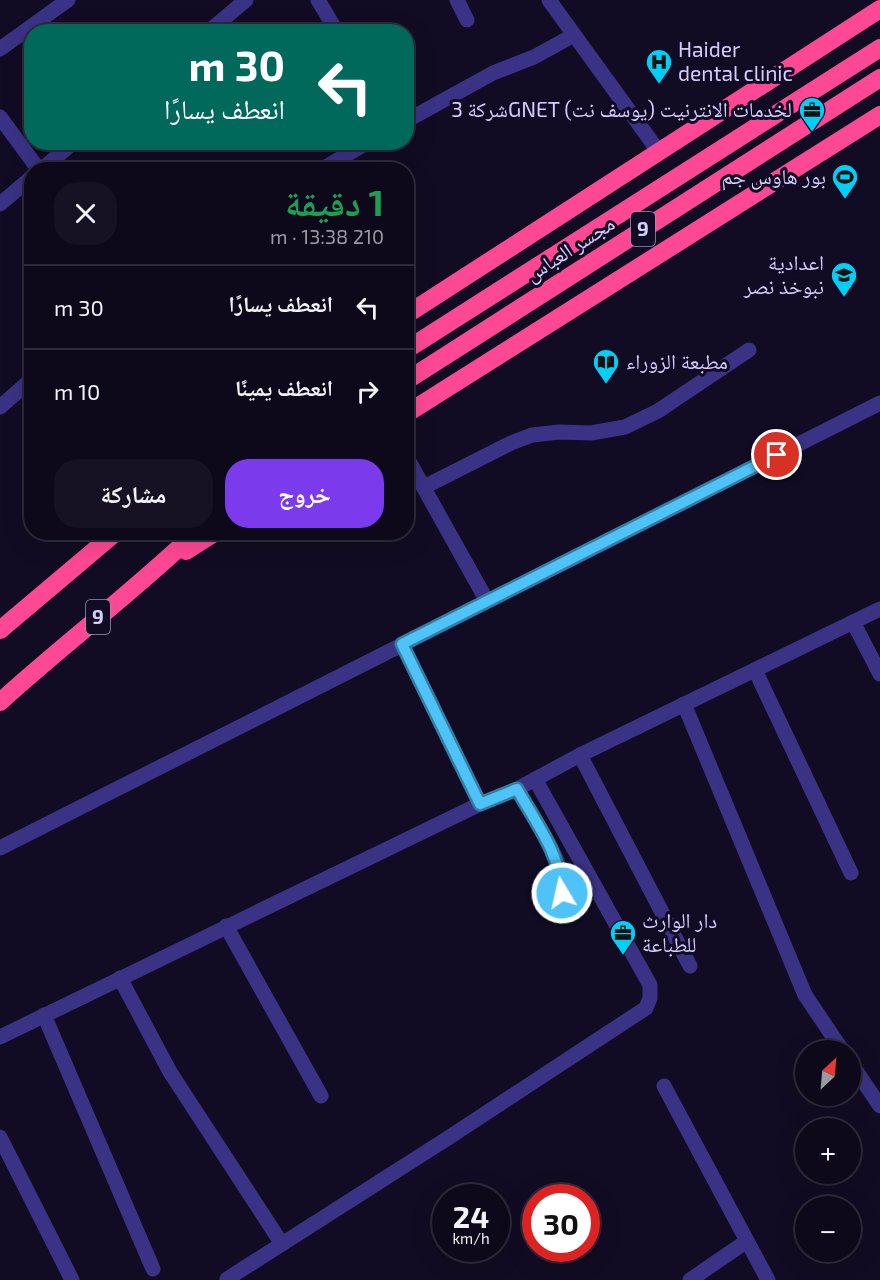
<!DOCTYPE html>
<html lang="ar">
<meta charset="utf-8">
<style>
body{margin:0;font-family:"Exo 2","Noto Naskh Arabic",sans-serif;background:#161223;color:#f1f3f6;direction:rtl;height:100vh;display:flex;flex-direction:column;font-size:22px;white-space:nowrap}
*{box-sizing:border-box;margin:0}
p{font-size:20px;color:#9a9aa2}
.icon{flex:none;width:33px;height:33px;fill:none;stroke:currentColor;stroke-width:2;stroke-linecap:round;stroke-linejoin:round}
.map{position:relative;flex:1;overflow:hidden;direction:ltr}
.panel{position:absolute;left:24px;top:162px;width:390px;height:378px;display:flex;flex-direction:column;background:#0d091a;border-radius:24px;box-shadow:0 6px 24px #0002,0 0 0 2px #2d2a39;direction:rtl}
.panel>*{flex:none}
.top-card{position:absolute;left:24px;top:24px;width:390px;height:126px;border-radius:24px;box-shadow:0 6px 24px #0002,0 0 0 2px #2d2a39;direction:rtl;background:#00695c;color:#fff;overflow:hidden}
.needle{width:39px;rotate:26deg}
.fabs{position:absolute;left:795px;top:1040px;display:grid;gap:12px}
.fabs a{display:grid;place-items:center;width:66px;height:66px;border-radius:50%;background:#0d091a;box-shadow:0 6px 24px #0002,0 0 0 2px #2d2a39;font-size:30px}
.speed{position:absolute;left:432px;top:1184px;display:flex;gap:12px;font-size:30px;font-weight:700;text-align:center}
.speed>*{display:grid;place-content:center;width:78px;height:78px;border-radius:50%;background:#0d091a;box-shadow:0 6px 24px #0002,0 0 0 2px #2d2a39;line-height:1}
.speed small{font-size:15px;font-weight:400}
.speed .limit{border:9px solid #d22;background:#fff;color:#111}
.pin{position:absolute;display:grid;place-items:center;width:51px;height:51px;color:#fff;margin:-26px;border:3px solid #fff;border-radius:50%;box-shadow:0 2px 6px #0007}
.me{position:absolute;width:66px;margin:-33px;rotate:351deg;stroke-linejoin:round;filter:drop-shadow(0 0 4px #0008)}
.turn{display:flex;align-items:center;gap:21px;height:126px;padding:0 30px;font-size:27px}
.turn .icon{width:78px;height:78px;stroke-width:2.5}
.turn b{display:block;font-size:42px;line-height:51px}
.round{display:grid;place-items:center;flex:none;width:63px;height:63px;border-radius:24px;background:#161223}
.headline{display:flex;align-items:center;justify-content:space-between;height:102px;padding:0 30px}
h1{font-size:36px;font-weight:700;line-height:45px;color:#1e9e55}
.cta{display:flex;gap:12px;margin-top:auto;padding:12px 30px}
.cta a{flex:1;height:69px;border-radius:24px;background:#7c3aed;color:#fff;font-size:24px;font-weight:700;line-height:69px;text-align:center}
.cta a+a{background:#161223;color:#f1f3f6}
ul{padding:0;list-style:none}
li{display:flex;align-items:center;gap:18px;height:84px;padding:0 30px;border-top:2px solid #2d2a39}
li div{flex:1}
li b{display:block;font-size:22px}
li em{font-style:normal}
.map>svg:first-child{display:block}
</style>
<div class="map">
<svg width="880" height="1280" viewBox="0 0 880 1280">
<rect width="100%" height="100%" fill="#110c23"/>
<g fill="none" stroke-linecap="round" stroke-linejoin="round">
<g stroke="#3b3286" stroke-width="15">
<path d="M318,0L337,32"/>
<path d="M457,0L467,20"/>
<path d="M549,0L659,152"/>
<path d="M208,32L246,0"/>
<path d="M0,49L68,0"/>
<path d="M0,117L39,170"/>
<path d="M406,121L493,73L534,57L574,35"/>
<path d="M41,170L74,142"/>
<path d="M321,170L368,142"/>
<path d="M0,204L32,177"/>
<path d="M0,407L32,379"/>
<path d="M406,456L487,601"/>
<path d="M424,487L511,443L532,435L559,432L591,433L625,427L658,411L749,350"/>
<path d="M853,622L880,674"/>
<path d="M402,644L480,804"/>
<path d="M755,670L851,873"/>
<path d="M684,704L805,995L842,1050"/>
<path d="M580,755L690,966"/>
<path d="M517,789C529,811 558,853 562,877C563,886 562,895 559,904"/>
<path d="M0,848L880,403"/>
<path d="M226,926L321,1096"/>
<path d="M120,978L170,1072L282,1244"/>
<path d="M44,1015L153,1269"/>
<path d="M0,1037L480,804L517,789L580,755L880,609"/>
<path d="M850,1062L880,1106"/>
<path d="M664,1086L768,1280"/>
<path d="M0,1137L72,1280"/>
<path d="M227,1279L448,1138L646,1008L650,998V985L535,779"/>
<path d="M690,1280L747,1241"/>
</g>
<g stroke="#ff4895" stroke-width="18">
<path d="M406,315L880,9"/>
<path d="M406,350L880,48"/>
<path d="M406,381L880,78"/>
<path d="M406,414L880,115"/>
<path d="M186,551L216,532"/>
<path d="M0,630L116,532"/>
<path d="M0,702C64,644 133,592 196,532"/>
</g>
</g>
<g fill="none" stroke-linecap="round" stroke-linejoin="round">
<g stroke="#337fa1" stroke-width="15">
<path id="route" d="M562,893C561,855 535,821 517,789L480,804L402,644L777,455"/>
</g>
<use href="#route" stroke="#4fc3f7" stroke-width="10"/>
</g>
<defs>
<g id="hospital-pin" transform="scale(1.35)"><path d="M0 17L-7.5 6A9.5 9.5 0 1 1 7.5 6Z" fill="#00d0f8" stroke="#110c23"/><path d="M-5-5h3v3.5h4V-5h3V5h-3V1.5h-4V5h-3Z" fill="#111"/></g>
<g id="office-pin" transform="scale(1.35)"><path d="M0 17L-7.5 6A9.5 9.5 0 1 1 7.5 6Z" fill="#00d0f8" stroke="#110c23"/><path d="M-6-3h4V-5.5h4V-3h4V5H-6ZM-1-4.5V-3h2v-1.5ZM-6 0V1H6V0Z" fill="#111"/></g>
<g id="stadium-pin" transform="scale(1.35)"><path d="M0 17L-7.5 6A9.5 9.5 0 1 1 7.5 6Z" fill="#00d0f8" stroke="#110c23"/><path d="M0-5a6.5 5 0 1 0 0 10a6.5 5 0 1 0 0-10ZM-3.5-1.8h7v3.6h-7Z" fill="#111"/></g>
<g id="school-pin" transform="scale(1.35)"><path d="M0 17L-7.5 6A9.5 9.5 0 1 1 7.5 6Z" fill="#00d0f8" stroke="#110c23"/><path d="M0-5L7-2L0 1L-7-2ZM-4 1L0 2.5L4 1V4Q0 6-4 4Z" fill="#111"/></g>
<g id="library-pin" transform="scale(1.35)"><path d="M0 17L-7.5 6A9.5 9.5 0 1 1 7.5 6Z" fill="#00d0f8" stroke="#110c23"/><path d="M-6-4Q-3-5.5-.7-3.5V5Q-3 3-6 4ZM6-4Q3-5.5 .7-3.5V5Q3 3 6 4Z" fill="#111"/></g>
</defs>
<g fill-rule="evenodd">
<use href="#hospital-pin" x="659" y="62"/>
<use href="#office-pin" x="812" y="110"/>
<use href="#stadium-pin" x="845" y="177"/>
<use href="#school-pin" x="844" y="275"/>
<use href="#library-pin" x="606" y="362"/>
<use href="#office-pin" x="623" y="933"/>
</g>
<g text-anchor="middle" stroke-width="6" stroke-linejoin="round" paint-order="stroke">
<g fill="#110c23" stroke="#9b93bd" stroke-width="1.5">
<rect x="631" y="212" width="24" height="34" rx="4.5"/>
<rect x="86" y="600" width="24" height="34" rx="4.5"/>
</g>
<g font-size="20" font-weight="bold" fill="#d6cdff">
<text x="643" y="236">9</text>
<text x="98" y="624">9</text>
</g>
<g font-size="21" fill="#d6cdff" stroke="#110c23" text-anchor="start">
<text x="678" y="57">Haider<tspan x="678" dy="24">dental clinic</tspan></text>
<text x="792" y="117" text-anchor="end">شركة 3GNET لخدمات الانترنيت (يوسف نت)</text>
<text x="826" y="184" text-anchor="end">بور هاوس جم</text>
<text x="824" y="270" text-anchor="end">اعدادية<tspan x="824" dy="24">نبوخذ نصر</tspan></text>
<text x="626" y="369">مطبعة الزوراء</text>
<text x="642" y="928">دار الوارث<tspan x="642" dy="24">للطباعة</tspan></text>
</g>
<g font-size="21" fill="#d6cdff" stroke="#110c23">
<text transform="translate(570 249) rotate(-33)" y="7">مجسر العباس</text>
</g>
</g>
</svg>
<div class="fabs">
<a><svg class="needle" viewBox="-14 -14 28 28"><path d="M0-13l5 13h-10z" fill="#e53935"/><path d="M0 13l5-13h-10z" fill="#9a9aa2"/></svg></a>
<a>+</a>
<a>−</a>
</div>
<div class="speed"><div>24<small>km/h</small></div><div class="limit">30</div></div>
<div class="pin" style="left:777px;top:455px;background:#d93025"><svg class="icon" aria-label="arrive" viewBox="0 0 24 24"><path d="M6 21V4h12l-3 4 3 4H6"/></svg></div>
<svg class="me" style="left:562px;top:893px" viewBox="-20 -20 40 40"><circle r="17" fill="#4fc3f7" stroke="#fff" stroke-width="3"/><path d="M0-11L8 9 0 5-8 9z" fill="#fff"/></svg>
<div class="top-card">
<div class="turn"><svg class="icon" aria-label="left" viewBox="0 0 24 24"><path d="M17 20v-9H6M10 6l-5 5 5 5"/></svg><div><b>30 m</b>انعطف يسارًا</div></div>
</div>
<section class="panel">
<div class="headline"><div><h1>1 دقيقة</h1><p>210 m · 13:38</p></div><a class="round"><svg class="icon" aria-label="close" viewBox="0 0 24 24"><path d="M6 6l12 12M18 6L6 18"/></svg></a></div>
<ul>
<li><svg class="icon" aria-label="left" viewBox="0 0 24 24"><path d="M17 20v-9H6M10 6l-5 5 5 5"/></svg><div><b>انعطف يسارًا</b></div><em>30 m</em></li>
<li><svg class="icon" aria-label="right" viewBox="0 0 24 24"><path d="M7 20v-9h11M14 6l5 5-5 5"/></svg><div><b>انعطف يمينًا</b></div><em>10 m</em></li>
</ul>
<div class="cta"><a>خروج</a><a>مشاركة</a></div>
</section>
</div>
